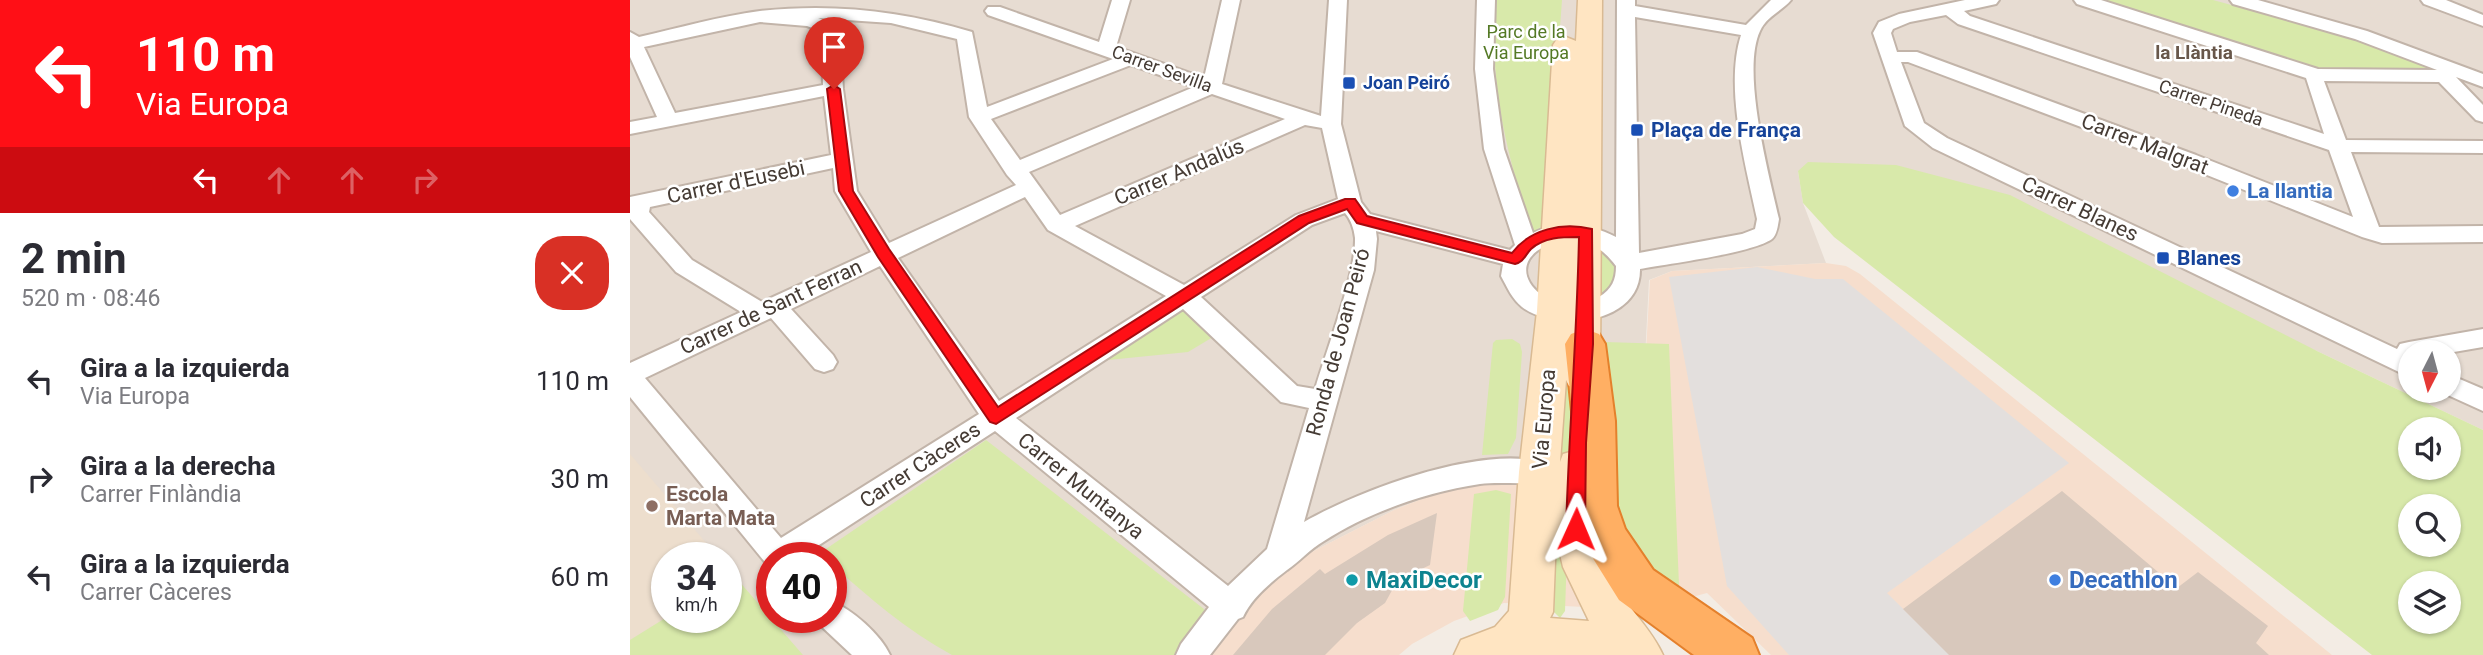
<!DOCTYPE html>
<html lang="es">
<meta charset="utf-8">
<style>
body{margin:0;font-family:Roboto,sans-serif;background:#f7f7f7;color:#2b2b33;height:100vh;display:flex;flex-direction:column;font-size:26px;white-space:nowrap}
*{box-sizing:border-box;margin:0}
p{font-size:23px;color:#7c7c81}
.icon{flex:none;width:38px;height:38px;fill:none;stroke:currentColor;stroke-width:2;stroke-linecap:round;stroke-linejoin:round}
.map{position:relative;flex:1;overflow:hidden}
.drawer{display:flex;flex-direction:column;background:#fff;width:630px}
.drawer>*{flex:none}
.guide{background:#ff0f16;color:#fff;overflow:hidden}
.needle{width:46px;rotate:186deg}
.controls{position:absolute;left:1768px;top:340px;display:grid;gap:14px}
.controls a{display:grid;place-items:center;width:63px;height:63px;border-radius:50%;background:#fff;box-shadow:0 2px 5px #0004;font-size:35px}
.speed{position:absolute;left:21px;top:542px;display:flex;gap:14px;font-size:35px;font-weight:700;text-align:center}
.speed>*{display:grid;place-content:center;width:91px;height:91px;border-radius:50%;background:#fff;box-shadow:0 2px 5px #0004;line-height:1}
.speed small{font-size:18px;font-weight:400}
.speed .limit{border:10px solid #d22;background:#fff;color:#111}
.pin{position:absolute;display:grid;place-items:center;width:60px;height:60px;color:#fff;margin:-72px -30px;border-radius:50% 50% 50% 0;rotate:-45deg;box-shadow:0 0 7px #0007}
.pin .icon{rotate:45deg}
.me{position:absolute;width:77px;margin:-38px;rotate:1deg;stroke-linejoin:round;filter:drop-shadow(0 0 5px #0008)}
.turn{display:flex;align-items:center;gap:24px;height:147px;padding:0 21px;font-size:32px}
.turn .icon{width:91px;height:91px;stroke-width:2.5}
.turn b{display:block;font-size:49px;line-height:60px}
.lanes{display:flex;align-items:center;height:66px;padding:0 21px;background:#0003;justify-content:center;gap:35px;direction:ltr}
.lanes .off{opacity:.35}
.round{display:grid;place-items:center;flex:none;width:74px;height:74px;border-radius:28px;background:#f7f7f7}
.summary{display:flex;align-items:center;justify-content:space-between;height:119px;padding:0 21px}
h1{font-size:42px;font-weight:700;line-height:52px}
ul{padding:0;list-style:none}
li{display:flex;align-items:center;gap:21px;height:98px;padding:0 21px}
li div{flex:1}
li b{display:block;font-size:26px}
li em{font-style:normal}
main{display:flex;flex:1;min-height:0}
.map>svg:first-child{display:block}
</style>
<main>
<section class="drawer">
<div class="guide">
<div class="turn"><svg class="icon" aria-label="left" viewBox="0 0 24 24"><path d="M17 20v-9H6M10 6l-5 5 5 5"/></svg><div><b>110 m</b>Via Europa</div></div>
<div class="lanes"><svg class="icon" aria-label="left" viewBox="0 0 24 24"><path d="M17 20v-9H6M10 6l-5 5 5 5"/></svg><svg class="icon off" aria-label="ahead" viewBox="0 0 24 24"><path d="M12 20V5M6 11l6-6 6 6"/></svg><svg class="icon off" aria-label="ahead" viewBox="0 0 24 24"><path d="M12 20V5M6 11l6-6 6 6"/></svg><svg class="icon off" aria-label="right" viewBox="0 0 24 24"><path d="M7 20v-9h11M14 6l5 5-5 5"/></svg></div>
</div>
<div class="summary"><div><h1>2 min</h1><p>520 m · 08:46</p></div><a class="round" style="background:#d93025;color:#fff"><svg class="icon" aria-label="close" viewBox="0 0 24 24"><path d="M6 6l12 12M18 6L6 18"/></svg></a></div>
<ul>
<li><svg class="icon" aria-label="left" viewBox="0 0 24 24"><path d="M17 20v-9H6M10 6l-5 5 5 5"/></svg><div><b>Gira a la izquierda</b><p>Via Europa</p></div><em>110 m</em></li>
<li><svg class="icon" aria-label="right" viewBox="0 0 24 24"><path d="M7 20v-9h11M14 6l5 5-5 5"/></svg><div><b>Gira a la derecha</b><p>Carrer Finlàndia</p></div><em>30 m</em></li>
<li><svg class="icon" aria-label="left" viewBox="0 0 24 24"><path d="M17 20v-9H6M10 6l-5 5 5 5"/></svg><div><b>Gira a la izquierda</b><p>Carrer Càceres</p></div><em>60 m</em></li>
</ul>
</section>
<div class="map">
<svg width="1853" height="655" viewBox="0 0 1853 655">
<rect width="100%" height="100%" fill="#f3ece4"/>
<path fill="#e7dcd2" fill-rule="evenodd" d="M0,0H1853V430L1687,351L1168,171L1173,203L1196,263L1042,271L1019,280L1009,477L867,469L764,510L670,558L577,655H0ZM1780,352H1818V390H1780ZM37,558H96V618H37ZM142,558H201V618H142Z"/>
<path fill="#f6decd" d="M1196,263L1216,266L1230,274L1702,655H1141L1077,593L1014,610L874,603L824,621L782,644L769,655H577L627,590L670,558L764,510L867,469L1009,476L1020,280L1042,271Z"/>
<path fill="#eddecd" d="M0,454L89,558H37V617L0,640Z"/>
<g fill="#d8e9aa" fill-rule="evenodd">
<path d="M865,0H932L916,222L905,232L901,230L897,220C874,139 860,85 865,0Z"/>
<path d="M1467,0H1583L1730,40L1809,72H1687Z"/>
<path d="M1178,162L1266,165L1380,195L1687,351L1853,430V655H1742L1204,237L1173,203L1168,171ZM1780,429H1818V467H1780ZM1780,506H1818V544H1780ZM1780,583H1818V621H1780Z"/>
<path d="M971,246L986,263C986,280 982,288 968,298Z"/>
<path d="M555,306L588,334L558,352L468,361Z"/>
<path d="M935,323L944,355L935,611L930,618L924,612Z"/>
<path d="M882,339L890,344L892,352L886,438L878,454L852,455L863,343L866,340Z"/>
<path d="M975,342L1039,344L1050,609L976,504Z"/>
<path d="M356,440L574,609L576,625L549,655H322C276,630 240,598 201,564V558H195L190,553Z"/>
<path d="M866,490L881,494L875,597L868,610L840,621L833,611L844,494Z"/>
<path d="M101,572L173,655H0V640L37,617L96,618V575Z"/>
</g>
<path fill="#e3dfdd" d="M1127,267L1185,279H1213L1439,463L1257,593L1320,655H1159L1097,586L1039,277Z"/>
<g fill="#d8c8bc">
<path d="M1432,491L1547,588L1568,572L1638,626L1626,643L1639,655H1319L1273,609Z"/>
<path d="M807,513L800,565L781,574H771L755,603L727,623L695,655H603L642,609L690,569L695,574L758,535Z"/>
</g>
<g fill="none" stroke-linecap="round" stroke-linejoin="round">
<g stroke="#c2b4a9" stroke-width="4">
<g id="street">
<path d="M482,0H500L486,47L574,78L592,0H610L592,84L691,116L699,0H717L711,124L731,202L740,214L880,250L885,245L854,149L845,69L847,0H865L863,69L874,149L903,233C931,219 960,224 986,237L987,0H1005V6L1116,25L1141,0H1161C1152,11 1136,17 1130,31C1111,71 1139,175 1149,219C1148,225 1147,235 1142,239C1123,253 1037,264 1010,269C1011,324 927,333 892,307C882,299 877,287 871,276L873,264L746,231L747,239L744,270L674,522C730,490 856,442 919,464L923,472L919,480C901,486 871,481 850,484C797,492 739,512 694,541C680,549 669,562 657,570C641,582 621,599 613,617L608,619L580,655H546L551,644L579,607L365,431L169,558H142V569L139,567L0,397V363L111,312L46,272L0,219V197L201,155L194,96L0,134V122L27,117L0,57V32L9,37C49,28 90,16 130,11C203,3 273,11 342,32L357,107L483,59L358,15L355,11L358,7H370L469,42ZM1005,17L1111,35C1094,88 1116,166 1127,219L1125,229L1112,234L1009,253ZM188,18L261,23L327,39L339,117L377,175L386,185L259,243L227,191L213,89L210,43L202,23ZM130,22L177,26L188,30L192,43L193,85L45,113L14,47ZM501,65L564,87L390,160L361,119ZM582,94L655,119L430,215L399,172ZM675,125L692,128L708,199L666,215L554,285L445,226ZM203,168L205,191L241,252L132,302L62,260L19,212L20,207ZM395,197L418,230L536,296L369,401L268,258ZM715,213C721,220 724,229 725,238C726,274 696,351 685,389L667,386L571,297L682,225ZM938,239C961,241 972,248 986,266C986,280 982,289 969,297C919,328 851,256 938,239ZM250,266L349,414L151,538L15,378L141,318L185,369L194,372L203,369L207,362L203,355L161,309ZM553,309L651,402L679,408L637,549L598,586L386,418Z"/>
<path d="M1335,0H1369L1366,4L1334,11L1340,16L1694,134L1676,78L1447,4L1444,0H1471L1688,69L1807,70L1725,39L1603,4L1600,0H1628L1737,31L1853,74V87L1826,77L1853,105V122L1846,120L1809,82L1694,81L1716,140L1853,141V153L1721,152L1749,227L1853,226V242L1752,243L1732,237L1552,165L1278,62H1271L1294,123L1317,138L1767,349L1770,344L1779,342L1853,329V347L1818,353L1780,352V376L1771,373L1303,148L1275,126L1243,33L1249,22L1269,14ZM1316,15L1328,24L1699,150L1723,217L1566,155L1287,52H1267L1261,33L1263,29L1280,22Z"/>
<path d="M1791,0H1816L1853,15V26L1794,4Z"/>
<path d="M1818,374L1853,389V411L1809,391L1818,390Z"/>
<path d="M201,601C222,609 251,635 260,655H222L190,625L187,618H201Z"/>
</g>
</g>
<g stroke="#d9ba93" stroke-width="3">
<path id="secondary" d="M948,0H972L970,376L965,386L952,390L939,386L936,380L930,462L933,454L947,450L961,454C969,471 965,488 965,507C966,527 968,546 975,565C987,599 1018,622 1033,655H824L831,640L865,627L879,611L889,472L907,311L923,45L927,39L936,37L946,41ZM926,537L933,567L959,621L920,618L923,612Z"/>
</g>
<g stroke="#e4802c" stroke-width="4">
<path id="highway" d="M955,329L969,334L975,344L985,421L987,506L995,529L1023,570L1122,638L1129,655H1064L989,600L959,552L943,506V421L935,344L941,334Z"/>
</g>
<use href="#street" fill="#fff" fill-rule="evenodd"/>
<use href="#secondary" fill="#ffe5c2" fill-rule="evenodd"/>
<use href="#highway" fill="#ffaf63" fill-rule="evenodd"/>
</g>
<path fill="#ff0f16" stroke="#a60a0e" stroke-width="2" d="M204,85L210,89L223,191L259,249L368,407L669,216L715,199H725L737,216L882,253C900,229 932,222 962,229L963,344L956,443L955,529L952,535L946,537L939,535L936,529C939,431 947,335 949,237C932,237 914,237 901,249C895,255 894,262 885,264L727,223L717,209L679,223L366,424L360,422L248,257L209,191L197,89Z"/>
<g fill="#1a4fb4" stroke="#fff" stroke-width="2.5">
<rect x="712" y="76" width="14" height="14" rx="3.5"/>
<rect x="1000" y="123" width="14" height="14" rx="3.5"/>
<rect x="1526" y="251" width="14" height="14" rx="3.5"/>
</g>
<g fill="#3f7fe0" stroke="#fff" stroke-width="2.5">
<circle cx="1603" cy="191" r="7"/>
<circle cx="1425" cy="580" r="7"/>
</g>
<circle fill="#8d6e63" stroke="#fff" stroke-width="2.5" cx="22" cy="506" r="7"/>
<circle fill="#0f9aa8" stroke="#fff" stroke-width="2.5" cx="722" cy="580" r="7"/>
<g text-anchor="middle" stroke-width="5" stroke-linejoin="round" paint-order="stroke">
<g font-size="18" fill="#547925" stroke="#fff">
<text x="896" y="38">Parc de la<tspan x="896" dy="21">Via Europa</tspan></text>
</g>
<g font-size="18" fill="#453b34" stroke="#fff">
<text transform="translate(532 69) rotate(20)" y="6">Carrer Sevilla</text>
<text transform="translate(1581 103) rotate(19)" y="6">Carrer Pineda</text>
</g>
<g font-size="18" font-weight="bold" fill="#164399" stroke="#fff" text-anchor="start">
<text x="733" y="89">Joan Peiró</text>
</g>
<g font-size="19" font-weight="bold" fill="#68574a" stroke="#fff">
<text x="1564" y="59">la Llàntia</text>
</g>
<g font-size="21" font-weight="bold" fill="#164399" stroke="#fff" text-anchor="start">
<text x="1021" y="137">Plaça de França</text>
<text x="1547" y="265">Blanes</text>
</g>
<g font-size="21" fill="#453b34" stroke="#fff">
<text transform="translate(1515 144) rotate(21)" y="7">Carrer Malgrat</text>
<text transform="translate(549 172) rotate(-23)" y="7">Carrer Andalús</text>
<text transform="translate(106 182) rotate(-12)" y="7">Carrer d'Eusebi</text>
<text transform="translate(1450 209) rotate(25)" y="7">Carrer Blanes</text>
<text transform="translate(141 307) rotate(-25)" y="7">Carrer de Sant Ferran</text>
<text transform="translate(708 342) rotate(-75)" y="7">Ronda de Joan Peiró</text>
<text transform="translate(914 419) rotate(-85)" y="7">Via Europa</text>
<text transform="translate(290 465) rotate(-33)" y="7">Carrer Càceres</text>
<text transform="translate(451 486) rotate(39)" y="7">Carrer Muntanya</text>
</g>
<g font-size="21" font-weight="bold" fill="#366cbe" stroke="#fff" text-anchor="start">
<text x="1617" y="198">La llantia</text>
</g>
<g font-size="21" font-weight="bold" fill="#785e54" stroke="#fff" text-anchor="start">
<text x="36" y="501">Escola<tspan x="36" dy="24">Marta Mata</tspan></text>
</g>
<g font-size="24" font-weight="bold" fill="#0d838f" stroke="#fff" text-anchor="start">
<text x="736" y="588">MaxiDecor</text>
</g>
<g font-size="24" font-weight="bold" fill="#366cbe" stroke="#fff" text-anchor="start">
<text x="1439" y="588">Decathlon</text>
</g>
</g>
</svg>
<div class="controls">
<a><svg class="needle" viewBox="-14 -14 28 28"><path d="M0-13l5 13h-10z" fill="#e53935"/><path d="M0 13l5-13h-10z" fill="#7c7c81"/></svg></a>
<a><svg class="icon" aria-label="sound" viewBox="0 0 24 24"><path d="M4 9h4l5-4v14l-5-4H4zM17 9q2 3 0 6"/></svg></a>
<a><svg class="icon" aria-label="search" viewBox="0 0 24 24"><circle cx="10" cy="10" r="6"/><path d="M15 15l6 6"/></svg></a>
<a><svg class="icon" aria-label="layers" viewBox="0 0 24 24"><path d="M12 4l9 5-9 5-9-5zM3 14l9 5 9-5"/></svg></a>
</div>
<div class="speed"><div>34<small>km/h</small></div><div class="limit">40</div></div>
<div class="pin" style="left:204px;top:89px;background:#d93025"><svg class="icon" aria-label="arrive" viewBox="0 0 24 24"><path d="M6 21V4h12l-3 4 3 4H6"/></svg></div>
<svg class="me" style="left:946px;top:529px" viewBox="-20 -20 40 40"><path d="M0-17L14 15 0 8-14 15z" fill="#ff0f16" stroke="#fff" stroke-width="4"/></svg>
</div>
</main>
